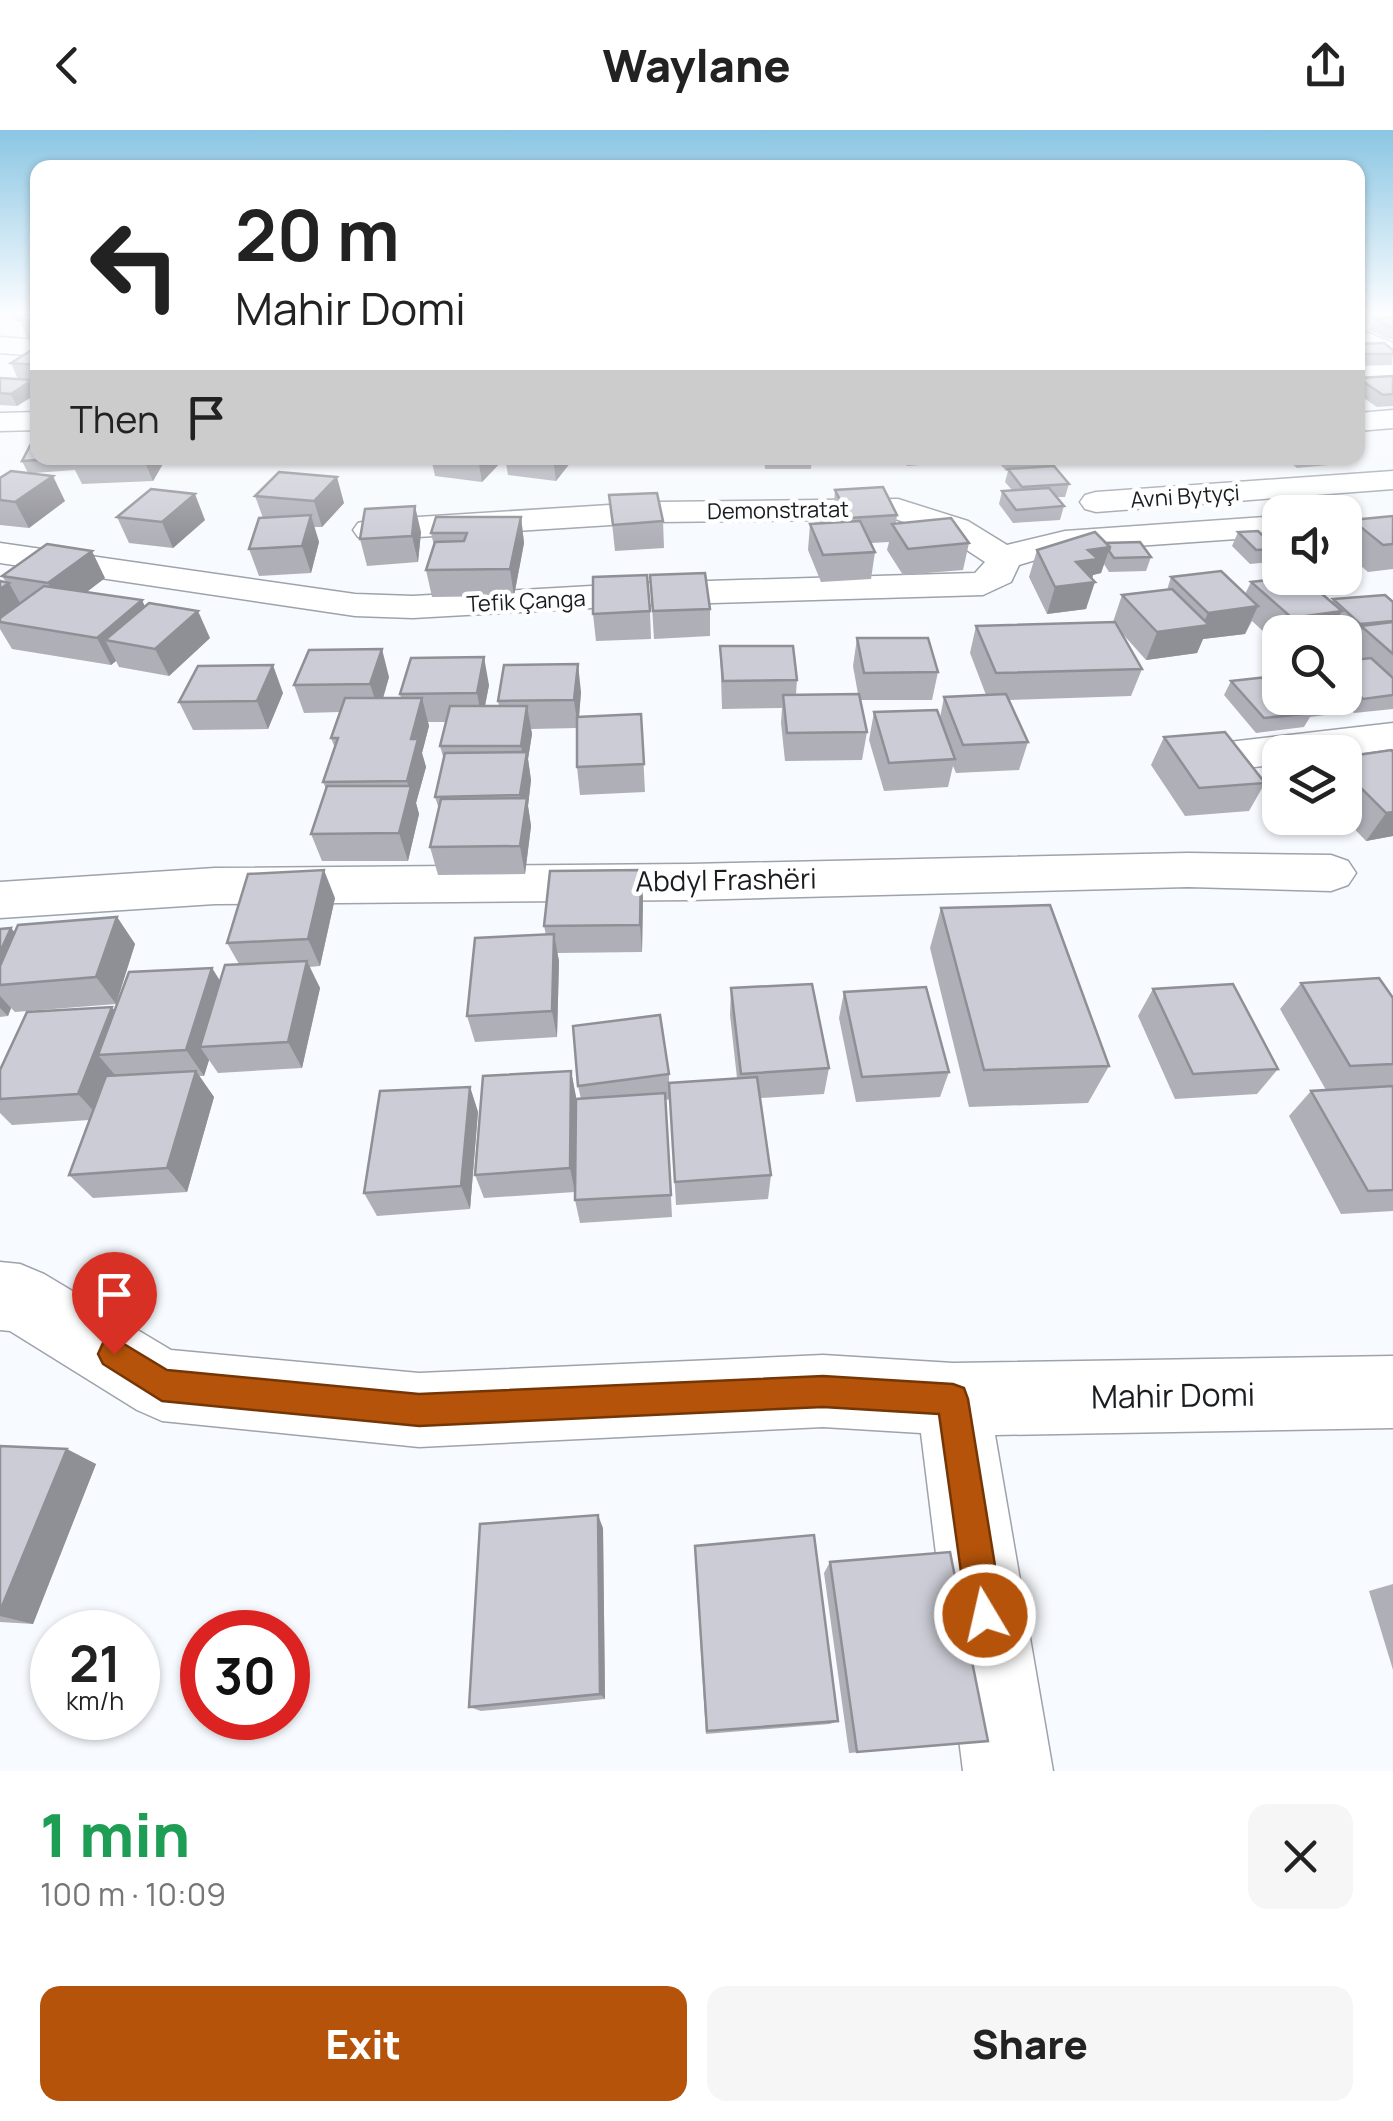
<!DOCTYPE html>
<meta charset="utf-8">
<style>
body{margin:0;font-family:Manrope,sans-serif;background:#f6f6f6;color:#222;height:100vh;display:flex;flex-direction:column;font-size:38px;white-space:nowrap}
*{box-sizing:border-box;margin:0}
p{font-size:32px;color:#767676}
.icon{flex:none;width:55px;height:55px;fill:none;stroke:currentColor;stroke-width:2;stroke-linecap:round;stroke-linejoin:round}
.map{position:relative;height:1641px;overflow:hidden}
.details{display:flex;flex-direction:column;background:#fff;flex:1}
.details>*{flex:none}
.top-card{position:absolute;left:30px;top:30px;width:1335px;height:305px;border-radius:20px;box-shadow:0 2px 8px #0004;background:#fff;color:#222;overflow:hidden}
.fabs{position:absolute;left:1262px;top:365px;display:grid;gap:20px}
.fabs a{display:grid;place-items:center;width:100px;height:100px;border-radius:20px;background:#fff;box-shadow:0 2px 8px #0004;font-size:50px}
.speed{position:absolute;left:30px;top:1480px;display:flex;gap:20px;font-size:50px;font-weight:700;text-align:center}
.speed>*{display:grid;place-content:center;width:130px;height:130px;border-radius:50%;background:#fff;box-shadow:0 2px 8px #0004;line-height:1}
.speed small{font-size:25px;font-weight:400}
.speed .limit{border:15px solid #d22;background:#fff;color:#111}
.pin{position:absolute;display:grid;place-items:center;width:85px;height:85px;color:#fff;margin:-102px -42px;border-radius:50% 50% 50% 0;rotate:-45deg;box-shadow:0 0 10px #0007}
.pin .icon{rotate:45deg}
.me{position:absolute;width:110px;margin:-55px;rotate:351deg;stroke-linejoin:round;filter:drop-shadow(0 0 8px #0008)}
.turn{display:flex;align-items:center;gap:35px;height:210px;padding:0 40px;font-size:45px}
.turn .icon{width:130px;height:130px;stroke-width:2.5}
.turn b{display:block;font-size:70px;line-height:85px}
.then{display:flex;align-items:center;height:95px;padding:0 40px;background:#0003;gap:20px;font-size:38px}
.round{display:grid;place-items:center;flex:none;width:105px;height:105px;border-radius:20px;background:#f6f6f6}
.summary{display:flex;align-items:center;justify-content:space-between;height:170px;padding:0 40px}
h1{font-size:60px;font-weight:800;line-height:75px;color:#1e9e55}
.primary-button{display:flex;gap:20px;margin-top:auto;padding:20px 40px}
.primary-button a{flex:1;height:115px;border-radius:20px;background:#b45309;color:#fff;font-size:40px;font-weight:800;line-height:115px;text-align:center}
.primary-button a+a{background:#f6f6f6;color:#222}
header{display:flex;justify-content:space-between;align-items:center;height:130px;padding:0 40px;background:#fff;font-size:45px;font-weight:800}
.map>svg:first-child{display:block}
</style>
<header><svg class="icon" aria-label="back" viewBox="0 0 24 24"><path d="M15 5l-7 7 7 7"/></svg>Waylane<svg class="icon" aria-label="share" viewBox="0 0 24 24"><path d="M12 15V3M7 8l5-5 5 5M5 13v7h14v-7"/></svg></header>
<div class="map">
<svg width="1393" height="1641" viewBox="0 0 1393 1641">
<rect width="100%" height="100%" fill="#f7fafe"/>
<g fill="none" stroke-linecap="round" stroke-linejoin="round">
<g stroke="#9da3ac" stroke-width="3">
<g id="street">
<path d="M0,207L38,210V226L0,223Z"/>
<path d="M1393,230V246L1358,247V231Z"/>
<path d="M1393,280V298L1358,301V283Z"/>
<path d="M38,282V300L0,301V283Z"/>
<path d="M1393,341V359L1096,382L1085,379L1080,372L1085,365L1096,362Z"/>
<path d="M898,369L968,391L1007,415L1065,401L1280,386V406L1065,421L1019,435L1011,452L983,465L644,475L413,488L355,486L0,433V413L355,464L413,466L644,453L975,443L985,432L944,405L895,389L658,392L370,410L358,407L353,400L358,393L370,390L658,372Z"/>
<path d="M1393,593V619L1345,625L1280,622V634L1229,640L1214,636L1207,626L1214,616L1229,612Z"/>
<path d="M1188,723L1331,725L1348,731L1356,743L1348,755L1331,761L1188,757L690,770L215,774L0,788V752L215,738L690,734Z"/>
<path d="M0,1132L20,1134L44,1144L171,1220L419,1243L823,1225L953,1233L1393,1226V1298L995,1305L1053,1641H963L921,1303L823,1297L419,1317L162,1291L137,1280L10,1201L0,1200Z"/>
</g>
</g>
<g stroke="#9da3ac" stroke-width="3">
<path id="secondary" d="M1358,199L1393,213V231L1358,217Z"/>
</g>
<use href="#street" fill="#fff" fill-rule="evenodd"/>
<use href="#secondary" fill="#fff" fill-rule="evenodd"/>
</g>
<g fill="#afafb8">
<path d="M11,184H38V213H30L20,192L15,191Z"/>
<path d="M1393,187V209H1388L1369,200L1375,189Z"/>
<path d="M1358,214L1393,220L1392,235L1358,236Z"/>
<path d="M38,216V258H36L38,263L17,276L0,275V249H18L11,233Z"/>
<path d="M1393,246V276L1377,277L1358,264V248Z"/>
<path d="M38,328H162L164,332L153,351L82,354L75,340L34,343L65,371L29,398L0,395V348L28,343L22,331Z"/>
<path d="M257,328H302L258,329Z"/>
<path d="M431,328H502L503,330L482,352L435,346Z"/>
<path d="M505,328H574L556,351L508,345Z"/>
<path d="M764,328H812L811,339H765Z"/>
<path d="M901,328H959L958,332L907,336Z"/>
<path d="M995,328H1053L1050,336L1069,354L1065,367H1057L1064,376L1060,390L1013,393L999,374L1002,361L1012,360L1005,352L1008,341H1006Z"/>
<path d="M1285,328H1343L1339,334L1297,338Z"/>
<path d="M835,360L897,385L896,393L969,413L963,440L903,445L887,420L889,412L871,413L875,422L871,449L821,452L808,420L810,394L836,392L833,386Z"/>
<path d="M609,365L663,391L664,418L615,421Z"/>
<path d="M255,366L344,373L322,397H314L319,412L311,443L259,446L249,419L263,388Z"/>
<path d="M1393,386V439L1368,442L1345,422V403L1352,390Z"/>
<path d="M117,387L205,390L173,418L129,413Z"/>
<path d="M521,387L524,413L514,466L432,467L426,440L434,416L431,403Z"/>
<path d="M421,402L418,432L367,436L360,409Z"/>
<path d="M1238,402L1277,419L1271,432L1250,434L1232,416Z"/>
<path d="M1106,413L1151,427L1146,441L1109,442L1104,434L1101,443L1093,445L1086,479L1047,484L1029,447L1037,420Z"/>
<path d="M2,446L105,448L86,462L142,470L144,476L210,508L169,546L119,537L116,531L111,535L12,519L0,499V451L6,452Z"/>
<path d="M650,446L710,479V506L654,509Z"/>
<path d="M1171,447L1245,464L1251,452L1332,472L1333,469L1393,472V579L1354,583L1350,579L1347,582L1310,587L1304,597L1256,603L1224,565L1231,551L1269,547L1274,537H1280V568H1345V531L1352,530L1345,523L1354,508H1352L1336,493L1330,502H1280V515H1278L1252,491L1245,504L1203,509L1197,523L1146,530L1120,501L1142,539L1131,566L1008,570L1028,612L1019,640L956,643L953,636L948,657L884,661L869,610L874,582L940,588L944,567L986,565L970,523L976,496L1113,492L1122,465L1167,460Z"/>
<path d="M650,481L651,509L596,511L593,484Z"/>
<path d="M857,508L938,542L932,570H860L867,602L862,630L785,631L781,593L782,578L722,579L720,516L797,550L796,564H858L853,536Z"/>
<path d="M389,547L383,568H401L400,564L489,555L485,576H499L498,571L581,562L579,587L641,584L645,662L580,665L577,637V598L531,599L532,604L528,629L531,650L528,676L531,696L525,744L438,745L430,717L439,679L435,667L444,630L440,616L446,592H428L429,596L422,623L426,637L416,673L419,684L408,731H322L311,704L326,659L323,652L335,618L331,608L340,582L304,583L294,555Z"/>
<path d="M283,563L268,599L193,600L179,572Z"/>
<path d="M1164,607L1265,653L1249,681L1185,686L1151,635Z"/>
<path d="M1393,622V706L1366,711L1344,688H1345V627Z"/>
<path d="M643,767L642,822L557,823L559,831L557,907L475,912L467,886L546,805L544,796Z"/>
<path d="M335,768L320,836L309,837L320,858L302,938L218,943L209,930L204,946H199L214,967L187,1062L93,1068L69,1045L89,990L12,995L0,983V940L115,881L212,838L220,851L239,834L227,813Z"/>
<path d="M941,778L1109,936L1088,973L969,977L930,818Z"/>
<path d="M117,787L135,814L116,874L15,882L11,878L8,886L0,887V799L11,798L15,803Z"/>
<path d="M1301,853L1393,868V1081L1341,1084L1289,986L1311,961L1326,960L1280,879Z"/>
<path d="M731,858L829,938L824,964L760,968L771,1045L768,1069L676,1075L670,969L666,970L672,1087L580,1093L575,1070L581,969L578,956L669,944V953L737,948L730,885Z"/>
<path d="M1153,859L1278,939L1257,964L1175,969L1138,886Z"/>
<path d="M844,862L949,942L940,967L856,972L839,888Z"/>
<path d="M571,941L576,967L575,1062L484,1068L475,1045Z"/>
<path d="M470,957L478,982L470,1079L377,1086L364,1063Z"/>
<path d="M0,1316L96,1334L33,1494L0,1492Z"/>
<path d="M603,1398L605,1569L481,1581L469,1577Z"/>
<path d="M695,1427L838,1591L830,1594L706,1604Z"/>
<path d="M830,1432L973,1613L849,1623L824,1443Z"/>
<path d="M1393,1454V1540L1369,1461Z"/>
</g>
<g fill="#8f8f96">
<path d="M32,250L38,263L17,276L11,264Z"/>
<path d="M143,328H162L164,332L153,351Z"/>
<path d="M478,328H502L503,330L482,352Z"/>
<path d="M553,328H574L556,351Z"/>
<path d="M53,346L65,371L29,398L15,372Z"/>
<path d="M337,347L344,373L322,397L314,371Z"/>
<path d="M195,364L205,390L173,418L162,392Z"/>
<path d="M415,376L421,402L418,432L412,406Z"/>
<path d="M311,385L319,412L311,443L302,416Z"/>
<path d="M521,387L524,413L514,466L510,439Z"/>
<path d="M1110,417L1101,443L1093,445L1091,452H1095L1086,479L1047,484L1055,457L1076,432L1088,420Z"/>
<path d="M92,421L105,448L62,481L48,453Z"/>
<path d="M9,453L24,480L0,492V459Z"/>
<path d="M142,470L155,498L105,510L116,531L111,535L97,508Z"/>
<path d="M1258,476L1245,504L1203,509L1197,523L1146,530L1157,502L1202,496L1208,483Z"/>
<path d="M198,481L210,508L169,546L155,519Z"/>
<path d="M1342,481L1330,502H1284L1292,488Z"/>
<path d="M382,519L389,547L379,582L370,554Z"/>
<path d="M484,527L489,555L482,591L477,563Z"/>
<path d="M578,534L581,562L578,598L574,570Z"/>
<path d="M273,535L283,563L268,599L257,571Z"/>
<path d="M422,568L429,596L422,623L426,637L416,673L419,684L408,731L399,703L410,662L407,651L411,609Z"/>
<path d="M527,576L532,604L528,629L531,650L528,676L531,696L525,744L520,716L524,686L520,665L525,637L521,616Z"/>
<path d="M1393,682V706L1366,711L1386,683Z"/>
<path d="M324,740L335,768L320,836L308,809Z"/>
<path d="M641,740L643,767L642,822L640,795Z"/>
<path d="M117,787L135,814L116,874L96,847Z"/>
<path d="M11,798L33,825L0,855V822Z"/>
<path d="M554,804L559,831L557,907L552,881Z"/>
<path d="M307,831L320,858L302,938L288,912Z"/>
<path d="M212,838L228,864L200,917L209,930L204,946L186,920Z"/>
<path d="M0,866L11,878L8,886L0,878Z"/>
<path d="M112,877L132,904L98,925L116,946L101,989L78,964Z"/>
<path d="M196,941L214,967L187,1062L167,1038Z"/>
<path d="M571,941L576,967L575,1062L570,1038Z"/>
<path d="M470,957L478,982L470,1079L461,1056Z"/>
<path d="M67,1319L96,1334L33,1494L0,1486V1481Z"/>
<path d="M598,1385L603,1398L605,1569L600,1564Z"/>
</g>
<g fill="#ccccd6" stroke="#8f8f96" stroke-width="2.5">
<path d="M28,184H38V190H19Z"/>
<path d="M1393,187V198L1375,189Z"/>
<path d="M1384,213L1393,220V224H1358V214Z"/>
<path d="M38,216V235L11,233Z"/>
<path d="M1393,246V264L1383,265L1358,248Z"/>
<path d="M1,248L32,250L11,264L0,263V249Z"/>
<path d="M34,308H38V328H65L22,331Z"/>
<path d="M1054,336L1069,354L1022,357L1008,339Z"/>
<path d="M11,341L53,346L15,372L0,370V348Z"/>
<path d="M279,342L337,347L314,371L255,366Z"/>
<path d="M883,357L897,385L849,388L835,360Z"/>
<path d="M1049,358L1064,376L1016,380L1002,361Z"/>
<path d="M151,359L195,364L162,392L117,387Z"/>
<path d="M657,363L663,391L613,395L609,365Z"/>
<path d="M415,376L412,406L360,409L365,379Z"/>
<path d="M311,385L302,416L249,419L259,388Z"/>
<path d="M1393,386V414L1383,415L1352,390Z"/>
<path d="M436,387H521L510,439L426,440L435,412L464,411L467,403H431Z"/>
<path d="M951,388L969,413L908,419L892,394Z"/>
<path d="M860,391L875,422L823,425L810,394Z"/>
<path d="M1258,401L1277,419L1256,420L1238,402Z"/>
<path d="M1095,402L1110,417L1088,420L1098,429L1076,432L1095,452L1055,457L1037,420Z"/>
<path d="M1140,412L1151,427L1114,428L1109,421L1110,417L1106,413Z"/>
<path d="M47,414L92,421L48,453L2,446Z"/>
<path d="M1221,441L1258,476L1208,483L1171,447Z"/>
<path d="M705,443L710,479L653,481L650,445Z"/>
<path d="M647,445L650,481L593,484V447Z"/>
<path d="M1285,448H1303L1342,481L1292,488L1251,452Z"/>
<path d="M0,451L9,453L0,459Z"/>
<path d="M44,456L142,470L97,508L0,492V488Z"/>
<path d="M1172,459L1209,495L1157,502L1122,465Z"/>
<path d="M1385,465L1393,472V491L1360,494L1333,469Z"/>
<path d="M149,473L198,481L155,519L105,510Z"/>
<path d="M1115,492L1142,539L996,543L976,496Z"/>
<path d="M1393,492V524L1361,496Z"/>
<path d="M857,508H928L938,542L864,543Z"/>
<path d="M720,516H793L797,550L723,551Z"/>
<path d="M382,519L370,554L294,555L309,520Z"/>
<path d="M484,527L477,563L400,564L411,528Z"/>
<path d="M1371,528L1393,548V565L1363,569L1345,551V531Z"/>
<path d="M578,534L574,570L498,571L504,535Z"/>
<path d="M273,535L257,571L179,572L198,536Z"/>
<path d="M1277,546L1280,549V568H1297L1312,583L1264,588L1231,551Z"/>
<path d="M1345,557L1356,568L1309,574L1303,568H1345Z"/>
<path d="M859,564L867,602L787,603L783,565Z"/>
<path d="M1006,564L1028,612L963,615L944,567Z"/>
<path d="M345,568H422L411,609H418L407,651L323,652L338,608H331Z"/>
<path d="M450,576H527L521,616H440Z"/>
<path d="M937,580L955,629L889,633L874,582Z"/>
<path d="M641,584L644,634L577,637V587Z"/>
<path d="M1225,602L1265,653L1199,658L1164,607Z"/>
<path d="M1391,620L1393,622V682L1386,683L1345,642V627Z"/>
<path d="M527,622L520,665L435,667L445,623Z"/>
<path d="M327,656H411L399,703L311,704Z"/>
<path d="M527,668L520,716L430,717L441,669Z"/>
<path d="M324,740L308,809L227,813L248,744Z"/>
<path d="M641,740L640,795L544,796L550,741Z"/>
<path d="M1050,775L1109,936L984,940L941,778Z"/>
<path d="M117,787L96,847L0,855V836L18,795Z"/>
<path d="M11,798L0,822V799Z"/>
<path d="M554,804L552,881L467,886L475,808Z"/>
<path d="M307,831L288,912L200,917L225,835Z"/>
<path d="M212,838L186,920L98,925L129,842Z"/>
<path d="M1379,848L1393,868V934L1350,936L1301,853Z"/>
<path d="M812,854L829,938L741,944L731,858Z"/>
<path d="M1233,854L1278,939L1193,944L1153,859Z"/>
<path d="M926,857L949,942L862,947L844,862Z"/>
<path d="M112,877L78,964L0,969V940L27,882Z"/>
<path d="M660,885L669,944L578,956L573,896Z"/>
<path d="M196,941L167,1038L69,1045L106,946Z"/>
<path d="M571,941L570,1038L475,1045L483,946Z"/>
<path d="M757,947L771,1045L675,1052L669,953Z"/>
<path d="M1393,956V1060L1368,1061L1311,961Z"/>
<path d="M470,957L461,1056L364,1063L380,961Z"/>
<path d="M665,963L671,1065L575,1070L576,969Z"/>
<path d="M0,1316L67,1319L0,1481Z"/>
<path d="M598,1385L600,1564L469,1577L480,1394Z"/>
<path d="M814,1405L838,1591L707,1601L695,1416Z"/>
<path d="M950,1422L988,1611L857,1622L830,1432Z"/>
</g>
<linearGradient id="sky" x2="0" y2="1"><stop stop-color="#8bc6e3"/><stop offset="0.44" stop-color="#fbfdff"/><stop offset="1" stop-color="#fbfdff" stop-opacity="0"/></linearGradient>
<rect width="1393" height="414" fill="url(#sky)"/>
<path fill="#b45309" stroke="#753606" stroke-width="2.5" d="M114,1208L167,1240L419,1264L823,1246L953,1254L964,1258L968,1269L1003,1485L998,1498L985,1503L973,1498L967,1485L939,1284L823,1277L419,1296L162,1271L103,1234L98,1224L103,1213Z"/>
<g text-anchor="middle" stroke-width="9" stroke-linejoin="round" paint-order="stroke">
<g font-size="22" fill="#1a1d20" stroke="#fff">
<text transform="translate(1185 366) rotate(-4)" y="8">Avni Bytyçi</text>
<text transform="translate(778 380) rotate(-1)" y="8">Demonstratat</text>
<text transform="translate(526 471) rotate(-3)" y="8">Tefik Çanga</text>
</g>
<g font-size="28" fill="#1a1d20" stroke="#fff">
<text transform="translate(726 750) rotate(-1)" y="10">Abdyl Frashëri</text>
</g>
<g font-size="32" fill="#1a1d20" stroke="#fff">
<text transform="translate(1173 1266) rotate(-1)" y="11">Mahir Domi</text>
</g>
</g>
</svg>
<div class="fabs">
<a><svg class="icon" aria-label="sound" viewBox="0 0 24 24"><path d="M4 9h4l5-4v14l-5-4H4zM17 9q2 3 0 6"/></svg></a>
<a><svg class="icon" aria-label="search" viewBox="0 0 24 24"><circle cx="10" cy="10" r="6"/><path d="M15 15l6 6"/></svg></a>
<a><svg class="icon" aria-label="layers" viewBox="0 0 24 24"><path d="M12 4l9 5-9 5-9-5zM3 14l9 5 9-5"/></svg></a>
</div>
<div class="speed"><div>21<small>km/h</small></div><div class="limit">30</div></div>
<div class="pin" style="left:114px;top:1224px;background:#d93025"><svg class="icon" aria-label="arrive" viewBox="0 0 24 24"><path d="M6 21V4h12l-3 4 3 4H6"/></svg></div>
<svg class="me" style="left:985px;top:1485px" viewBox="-20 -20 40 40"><circle r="17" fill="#b45309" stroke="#fff" stroke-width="3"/><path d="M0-11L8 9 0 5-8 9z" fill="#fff"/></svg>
<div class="top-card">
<div class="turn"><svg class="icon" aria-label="left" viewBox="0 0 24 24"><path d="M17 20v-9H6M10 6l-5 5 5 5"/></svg><div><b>20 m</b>Mahir Domi</div></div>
<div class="then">Then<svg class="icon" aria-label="arrive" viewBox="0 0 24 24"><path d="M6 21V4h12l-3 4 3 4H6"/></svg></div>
</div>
</div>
<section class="details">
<div class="summary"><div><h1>1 min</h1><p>100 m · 10:09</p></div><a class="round"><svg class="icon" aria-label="close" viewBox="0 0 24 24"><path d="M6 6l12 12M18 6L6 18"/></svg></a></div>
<div class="primary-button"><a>Exit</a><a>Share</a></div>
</section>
